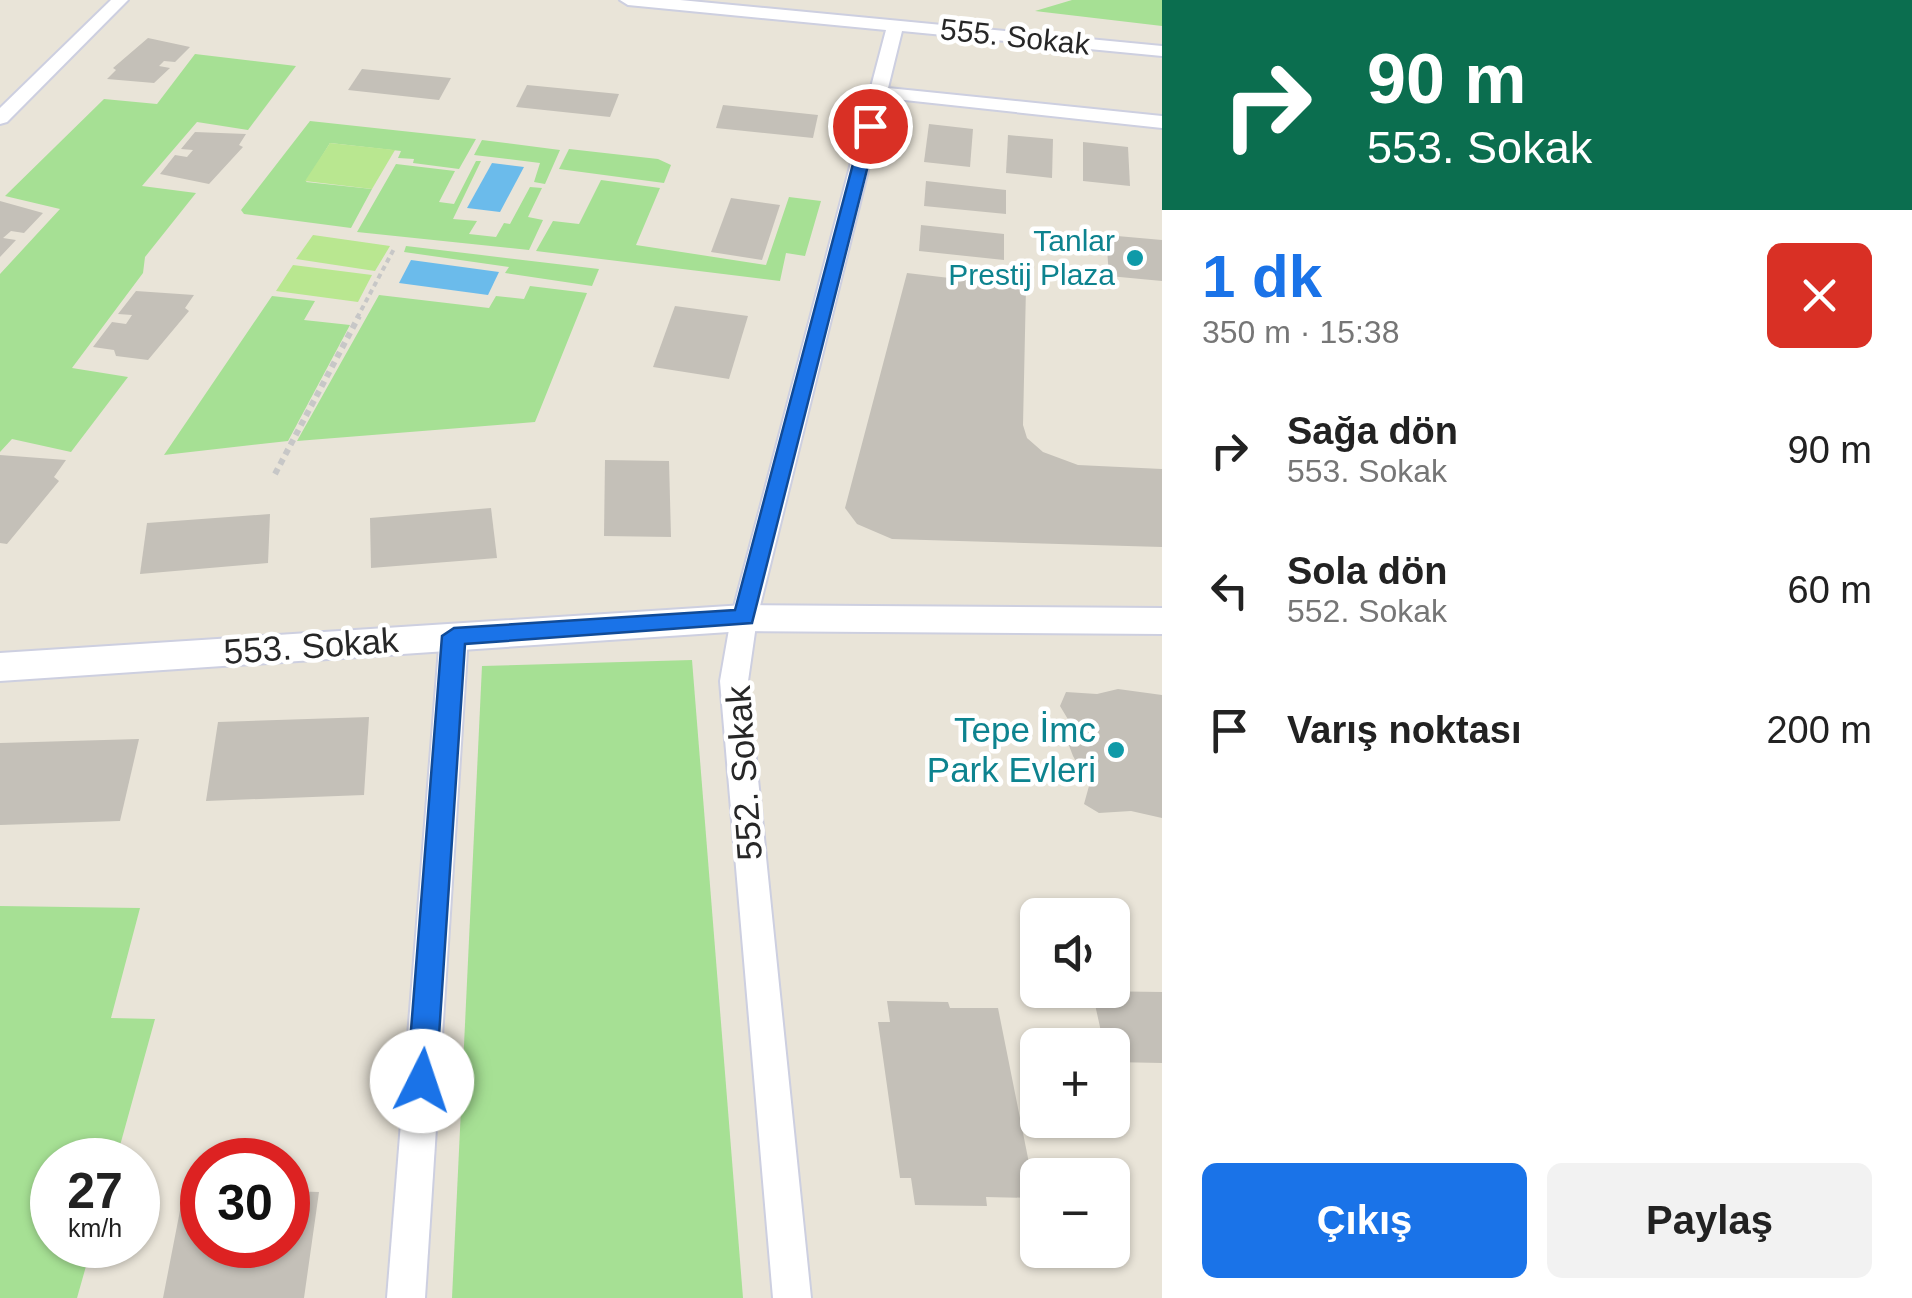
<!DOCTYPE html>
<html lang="tr">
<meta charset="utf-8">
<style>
body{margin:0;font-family:Helvetica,sans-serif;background:#f2f2f2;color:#222;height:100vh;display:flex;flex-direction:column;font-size:38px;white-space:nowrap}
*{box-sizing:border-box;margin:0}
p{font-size:32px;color:#767676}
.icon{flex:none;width:55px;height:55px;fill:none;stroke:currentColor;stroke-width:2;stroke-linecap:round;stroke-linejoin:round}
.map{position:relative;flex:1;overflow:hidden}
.drawer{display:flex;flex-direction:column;background:#fff;width:750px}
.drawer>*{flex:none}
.hud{background:#0b6e4f;color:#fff;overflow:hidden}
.tools{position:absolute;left:1020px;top:898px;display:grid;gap:20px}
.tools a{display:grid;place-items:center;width:110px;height:110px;border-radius:15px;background:#fff;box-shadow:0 2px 8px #0004;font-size:50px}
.speed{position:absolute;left:30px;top:1138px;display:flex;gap:20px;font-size:50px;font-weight:700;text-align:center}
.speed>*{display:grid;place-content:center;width:130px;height:130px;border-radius:50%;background:#fff;box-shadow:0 2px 8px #0004;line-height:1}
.speed small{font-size:25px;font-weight:400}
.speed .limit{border:15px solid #d22;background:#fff;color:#111}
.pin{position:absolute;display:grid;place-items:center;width:85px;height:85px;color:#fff;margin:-42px;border:5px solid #fff;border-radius:50%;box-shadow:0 2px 10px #0007}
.me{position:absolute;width:110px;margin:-55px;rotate:4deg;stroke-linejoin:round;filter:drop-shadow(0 0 8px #0008)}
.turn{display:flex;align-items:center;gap:35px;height:210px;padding:0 40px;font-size:45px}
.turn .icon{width:130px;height:130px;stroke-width:2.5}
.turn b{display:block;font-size:70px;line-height:85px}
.round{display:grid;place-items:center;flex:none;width:105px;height:105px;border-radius:15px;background:#f2f2f2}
.headline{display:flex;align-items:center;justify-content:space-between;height:170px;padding:0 40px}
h1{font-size:60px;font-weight:800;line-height:75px;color:#1a73e8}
.cta{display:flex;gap:20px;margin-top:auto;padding:20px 40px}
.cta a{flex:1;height:115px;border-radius:15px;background:#1a73e8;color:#fff;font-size:40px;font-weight:800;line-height:115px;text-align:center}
.cta a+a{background:#f2f2f2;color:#222}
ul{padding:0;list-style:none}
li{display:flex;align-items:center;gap:30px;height:140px;padding:0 40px}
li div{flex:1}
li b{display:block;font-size:38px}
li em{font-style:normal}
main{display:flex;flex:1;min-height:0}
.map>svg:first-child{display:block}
</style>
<main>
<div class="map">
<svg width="1162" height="1298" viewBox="0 0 1162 1298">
<rect width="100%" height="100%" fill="#e9e4d8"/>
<g fill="#a6e094">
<path d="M1072,0H1162V26L1035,11Z"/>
<path d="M195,54L296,66L248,130L197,122L142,186L196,193L145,257L143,273L72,368L128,377L71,452L12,439L0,452V274L60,209L5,196L104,99L157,104Z"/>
<path d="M310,121L476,139L459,169L413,163L414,159L398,158L401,151L330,143L306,182L372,189L351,228L244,214L241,210Z"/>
<path d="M482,140L560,150L545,184L534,182L540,163L474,155Z"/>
<path d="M569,149L658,159L671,165L664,183L559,169Z"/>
<path d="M476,161H481L453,219L477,221L469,234L496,237L504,223L510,224L530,187L542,188L528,217L543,220L529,250L357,232L396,164L455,171L439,202L454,204Z"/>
<path d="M601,180L660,188L636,245L766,265L789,197L821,201L805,256L786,253L780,281L536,251L553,221L579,224Z"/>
<path d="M406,246L599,269L592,286L505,273L509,267L404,252Z"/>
<path d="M530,286L587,293L535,422L297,441L379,295L489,308L496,296L524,299Z"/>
<path d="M272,296L315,301L304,320L350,325L288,441L164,455Z"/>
<path d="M692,660L743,1298H452L482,666Z"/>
<path d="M0,906L140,908L111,1018L155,1019L116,1160H52V1245H92L77,1298H0Z"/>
</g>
<g fill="#b9e790">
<path d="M330,143L395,150L372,189L305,181Z"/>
<path d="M313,235L390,246L375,271L296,259Z"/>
<path d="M293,265L372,275L358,302L276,291Z"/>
</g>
<g fill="#6bbbeb">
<path d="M492,163L524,167L500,212L467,208Z"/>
<path d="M411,260L499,272L488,295L399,283Z"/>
</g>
<g fill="#c4c0b8">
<path d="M148,38L190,47L175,62L164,61L159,66L170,68L154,83L107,79L116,70L113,68Z"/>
<path d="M362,69L451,78L439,100L348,90Z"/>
<path d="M527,85L619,94L610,117L516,107Z"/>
<path d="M723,105L818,115L813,138L716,128Z"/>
<path d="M929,124L973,129L970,167L924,162Z"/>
<path d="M195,132L246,134L239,145L243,147L209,184L160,174L175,155L187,157L193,150L181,149Z"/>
<path d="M1008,135L1053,139L1052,178L1006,173Z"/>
<path d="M1083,142L1128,147L1130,186L1083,181Z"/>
<path d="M926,181L1006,190V214L924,206Z"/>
<path d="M731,198L780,205L762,260L711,252Z"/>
<path d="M0,201L43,213L24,233L11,231L3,238L16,240L0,257Z"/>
<path d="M921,225L1004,234V260L919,251Z"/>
<path d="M1106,235L1162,240V281L1109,276Z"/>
<path d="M907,273L1026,287L1023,425L1027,438L1043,452L1078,465L1162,469V547L892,539L857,524L845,508Z"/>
<path d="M136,291L194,295L185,308L189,311L148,360L116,356L114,350L93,347L112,322L126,324L132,315L118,314Z"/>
<path d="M675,306L748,316L729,379L653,367Z"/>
<path d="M0,455L66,460L54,477L59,481L7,544L0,543Z"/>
<path d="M605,460L669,461L671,537L604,536Z"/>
<path d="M491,508L497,558L371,568L370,518Z"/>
<path d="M270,514L268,563L140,574L147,523Z"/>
<path d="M1118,689L1162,695V818L1131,811L1099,813L1084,804L1089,786L1073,756L1068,743L1072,726L1060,706L1066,692L1097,694Z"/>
<path d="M369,717L364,795L206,801L218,722Z"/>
<path d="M139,739L120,821L0,825V743Z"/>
<path d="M1092,991L1162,992V1063L1112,1062V1045H1104Z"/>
<path d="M887,1001L948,1002L950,1008H998L1036,1198L986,1197L987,1206L915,1205L911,1178H900L878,1022H890Z"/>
<path d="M184,1190H202V1245H288V1191L319,1192L304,1298H163Z"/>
</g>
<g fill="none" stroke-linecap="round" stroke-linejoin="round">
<g stroke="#cdcfe0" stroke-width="4">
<g id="street">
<path d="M111,0H128L7,122L0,124V108Z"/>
<path d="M620,0H680L1162,46V56L902,31L888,88L1162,116V128L886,98L757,618L748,681L811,1298H773L720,681L731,618L886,30L628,5Z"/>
<path d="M454,626L464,629L468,636L425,1298H387L440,636L444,629Z"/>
</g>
</g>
<g stroke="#cdcfe0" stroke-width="4">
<path id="secondary" d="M744,605L1162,608V634L744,631L0,681V653Z"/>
</g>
<path stroke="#c7c7c7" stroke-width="4" stroke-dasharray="5 4" stroke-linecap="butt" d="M357,318L395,247"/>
<path stroke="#c7c7c7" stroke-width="6" stroke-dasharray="6 5" stroke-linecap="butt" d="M275,474L359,316"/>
<use href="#street" fill="#fff" fill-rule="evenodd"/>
<use href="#secondary" fill="#fff" fill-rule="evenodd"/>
</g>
<path fill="#1a73e8" stroke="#114b97" stroke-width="2.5" d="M870,121L878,126L752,623L465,644L436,1081L432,1090L422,1094L411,1090L407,1081L442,636L454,628L735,610L863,126Z"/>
<g fill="#0f9aa8" stroke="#fff" stroke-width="4">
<circle cx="1135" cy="258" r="10"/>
<circle cx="1116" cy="750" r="10"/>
</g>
<g text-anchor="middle" stroke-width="9" stroke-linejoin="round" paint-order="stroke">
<g font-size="30" fill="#272727" stroke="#fff">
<text transform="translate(1015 37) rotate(6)" y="10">555. Sokak</text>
</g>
<g font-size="30" fill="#0d838f" stroke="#fff" text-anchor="end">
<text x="1115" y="251">Tanlar<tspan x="1115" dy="34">Prestij Plaza</tspan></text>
</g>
<g font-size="35" fill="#272727" stroke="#fff">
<text transform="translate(311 646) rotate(-4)" y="12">553. Sokak</text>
<text transform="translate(744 773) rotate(-94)" y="12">552. Sokak</text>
</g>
<g font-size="35" fill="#0d838f" stroke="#fff" text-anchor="end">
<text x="1096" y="742">Tepe İmc<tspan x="1096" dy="40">Park Evleri</tspan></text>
</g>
</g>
</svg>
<div class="tools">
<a><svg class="icon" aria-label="sound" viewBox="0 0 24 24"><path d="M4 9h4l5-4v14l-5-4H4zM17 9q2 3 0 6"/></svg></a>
<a>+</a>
<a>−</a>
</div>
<div class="speed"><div>27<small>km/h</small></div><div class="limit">30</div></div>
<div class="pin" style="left:870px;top:126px;background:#d93025"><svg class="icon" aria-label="arrive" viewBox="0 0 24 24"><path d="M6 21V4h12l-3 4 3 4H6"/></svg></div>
<svg class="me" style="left:422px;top:1081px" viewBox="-20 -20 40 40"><circle r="19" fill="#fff"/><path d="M0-13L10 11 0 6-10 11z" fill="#1a73e8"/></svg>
</div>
<section class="drawer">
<div class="hud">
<div class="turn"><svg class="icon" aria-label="right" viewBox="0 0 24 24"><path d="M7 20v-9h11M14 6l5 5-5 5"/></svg><div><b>90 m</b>553. Sokak</div></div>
</div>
<div class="headline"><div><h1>1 dk</h1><p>350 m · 15:38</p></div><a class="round" style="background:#d93025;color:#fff"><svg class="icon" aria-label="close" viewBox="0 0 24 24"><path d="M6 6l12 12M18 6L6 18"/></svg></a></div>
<ul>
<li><svg class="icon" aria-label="right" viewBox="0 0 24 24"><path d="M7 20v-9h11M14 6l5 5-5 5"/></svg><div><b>Sağa dön</b><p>553. Sokak</p></div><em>90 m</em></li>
<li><svg class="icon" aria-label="left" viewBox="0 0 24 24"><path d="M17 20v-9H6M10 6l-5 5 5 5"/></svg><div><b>Sola dön</b><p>552. Sokak</p></div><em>60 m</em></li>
<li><svg class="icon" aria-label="arrive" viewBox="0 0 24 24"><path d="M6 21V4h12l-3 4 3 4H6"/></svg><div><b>Varış noktası</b></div><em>200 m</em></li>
</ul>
<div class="cta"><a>Çıkış</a><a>Paylaş</a></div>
</section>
</main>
